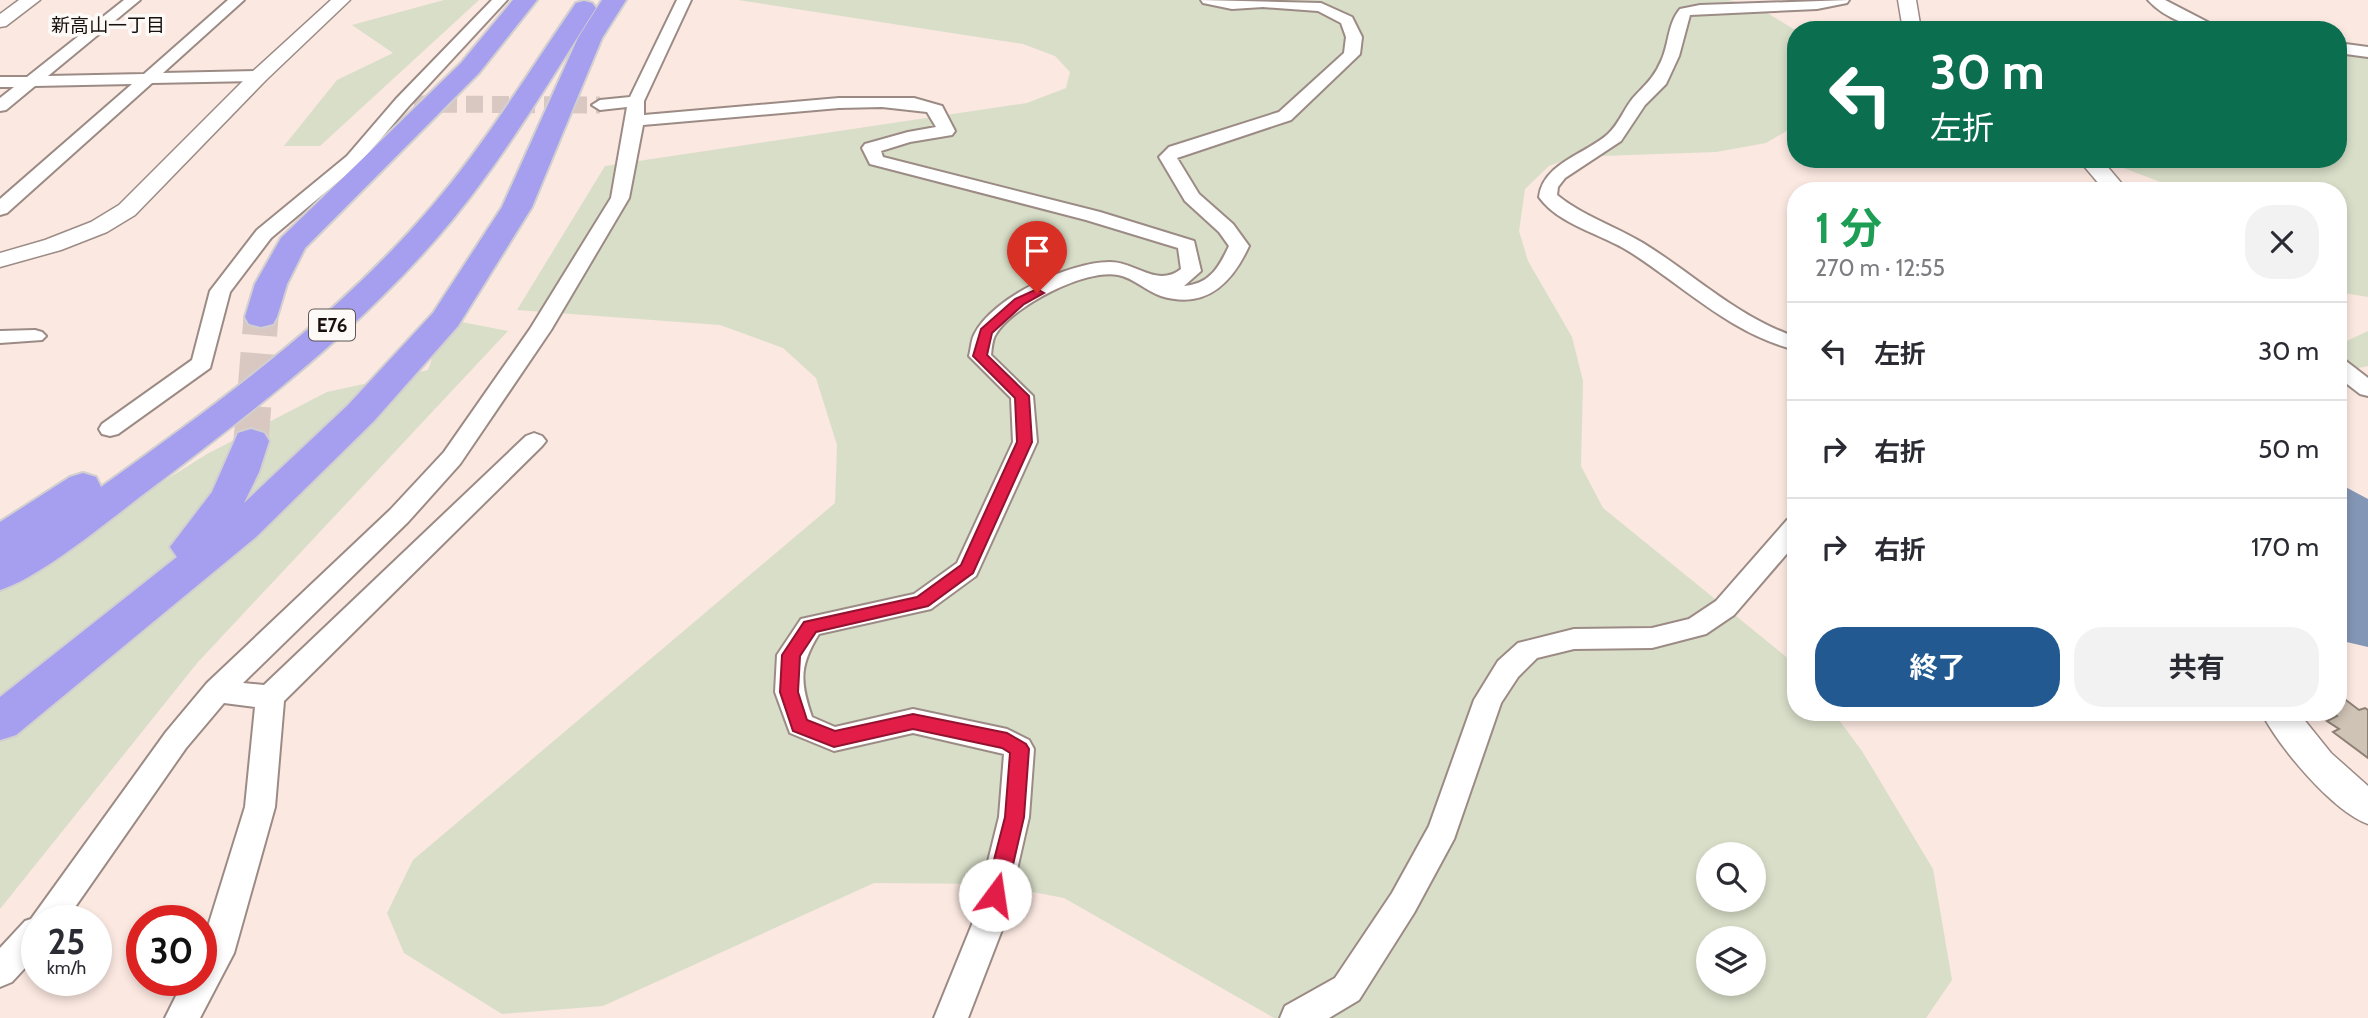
<!DOCTYPE html>
<html lang="ja">
<meta charset="utf-8">
<style>
body{margin:0;font-family:Cabin,"Noto Sans JP",sans-serif;background:#f2f2f3;color:#2b2b33;height:100vh;display:flex;flex-direction:column;font-size:26px;white-space:nowrap}
*{box-sizing:border-box;margin:0}
p{font-size:23px;color:#7c7c81}
.icon{flex:none;width:38px;height:38px;fill:none;stroke:currentColor;stroke-width:2;stroke-linecap:round;stroke-linejoin:round}
.map{position:relative;flex:1;overflow:hidden}
.drawer{position:absolute;left:1787px;top:182px;width:560px;height:539px;display:flex;flex-direction:column;background:#fff;border-radius:28px;box-shadow:0 4px 10px #0003}
.drawer>*{flex:none}
.guide{position:absolute;left:1787px;top:21px;width:560px;height:147px;border-radius:28px;box-shadow:0 4px 10px #0003;background:#0b6e4f;color:#fff;overflow:hidden}
.controls{position:absolute;left:1696px;top:842px;display:grid;gap:14px}
.controls a{display:grid;place-items:center;width:70px;height:70px;border-radius:50%;background:#fff;box-shadow:0 4px 10px #0003;font-size:35px}
.speed{position:absolute;left:21px;top:905px;display:flex;gap:14px;font-size:35px;font-weight:700;text-align:center}
.speed>*{display:grid;place-content:center;width:91px;height:91px;border-radius:50%;background:#fff;box-shadow:0 4px 10px #0003;line-height:1}
.speed small{font-size:18px;font-weight:400}
.speed .limit{border:10px solid #d22;background:#fff;color:#111}
.pin{position:absolute;display:grid;place-items:center;width:60px;height:60px;color:#fff;margin:-72px -30px;border-radius:50% 50% 50% 0;rotate:-45deg;box-shadow:0 0 7px #0007}
.pin .icon{rotate:45deg}
.me{position:absolute;width:77px;margin:-38px;rotate:14deg;stroke-linejoin:round;filter:drop-shadow(0 0 5px #0008)}
.turn{display:flex;align-items:center;gap:24px;height:147px;padding:0 28px;font-size:32px}
.turn .icon{width:91px;height:91px;stroke-width:2.5}
.turn b{display:block;font-size:49px;line-height:60px}
.round{display:grid;place-items:center;flex:none;width:74px;height:74px;border-radius:28px;background:#f2f2f3}
.headline{display:flex;align-items:center;justify-content:space-between;height:119px;padding:0 28px}
h1{font-size:42px;font-weight:700;line-height:52px;color:#1e9e55}
.button{display:flex;gap:14px;margin-top:auto;padding:14px 28px}
.button a{flex:1;height:80px;border-radius:28px;background:#215990;color:#fff;font-size:28px;font-weight:700;line-height:80px;text-align:center}
.button a+a{background:#f2f2f3;color:#2b2b33}
ul{padding:0;list-style:none}
li{display:flex;align-items:center;gap:21px;height:98px;padding:0 28px;border-top:2px solid #e1e1e2}
li div{flex:1}
li b{display:block;font-size:26px}
li em{font-style:normal}
.map>svg:first-child{display:block}
</style>
<div class="map">
<svg width="2368" height="1018" viewBox="0 0 2368 1018">
<rect width="100%" height="100%" fill="#fbe8e1"/>
<g fill="#d8dec8" fill-rule="evenodd">
<path d="M444,0H479L320,146H284L337,80L393,53L352,25Z"/>
<path d="M738,0H1729L1759,8L1795,30V126L1766,143L1716,152L1573,157L1549,166L1525,189L1519,231L1528,261L1572,337L1583,381L1581,466L1603,508L1795,664L1796,712H1833L1862,751L1933,869L1952,980L1926,1018H1274L1064,898L991,884L874,883L603,1006L502,1014L404,953L387,913L413,860L835,503L837,445L816,378L783,348L720,325L517,310L605,166L1027,103L1066,88L1070,72L1055,56L1023,44ZM1708,854H1754V900H1708ZM1708,938H1754V984H1708Z"/>
<path d="M2368,49V297L2338,292V191H2184L2100,159H2338V52Z"/>
<path d="M446,319L508,331L198,662L0,909V584L207,454L327,392L428,370Z"/>
<path d="M2368,331V366L2348,370L2338,363V345Z"/>
</g>
<path fill="#8496b5" d="M2338,483L2368,499V647L2338,640Z"/>
<path fill="#cfc3b5" stroke="#8c8174" stroke-width="2" d="M2338,694L2359,710L2365,708L2368,710V758L2333,732L2339,729L2327,721L2337,716L2332,712H2338Z"/>
<g fill="none" stroke-linecap="round" stroke-linejoin="round">
<path stroke="#d9c8c2" stroke-width="17" stroke-dasharray="17 9" stroke-linecap="butt" d="M414,104L600,105"/>
<path stroke="#d9c8c2" stroke-width="35" stroke-dasharray="35 18" stroke-linecap="butt" d="M251,441L261,317"/>
<g stroke="#9c8b85" stroke-width="4">
<g id="minor">
<path d="M124,0H140L48,76L144,74L228,0H244L163,73L259,71L267,76L259,81L152,83L7,213L0,215V199L132,84L35,86L6,110L0,111V98L14,87H0V77H27Z"/>
<path d="M492,0H507L408,107L359,164L271,238L230,292L210,368L118,434L110,436L102,434L99,429L102,424L192,360L210,291L257,230L347,156L396,99Z"/>
<path d="M677,0H691L644,101V115L839,98H914L942,106L955,131L952,135L910,142L881,151L883,157L1100,212L1194,241L1201,271L1184,286C1210,284 1219,267 1229,246L1219,232L1185,201L1159,157L1169,147L1279,112L1344,53L1346,37L1341,23L1318,11L1263,7L1232,9L1203,3L1201,0L1321,3L1352,17L1362,37L1360,54L1291,120L1177,158L1199,194L1233,224L1249,246C1232,283 1206,310 1161,296C1146,291 1134,278 1118,275C1086,268 1013,306 996,334C992,340 992,348 991,355L1033,396L1037,442L976,576L931,609L819,634C799,666 800,682 812,717L835,727L913,709L1007,729L1029,740L1034,749L1029,817L1005,922L968,1018H934L973,922L999,817L1004,754L913,733L834,751L790,733L775,692L777,655L801,619L914,594L957,563L1013,442L1011,398L969,356C971,349 971,341 974,335C992,297 1070,262 1110,262C1136,262 1157,288 1181,269L1178,248L1086,220L870,164L862,148L865,144L908,132L936,127L927,112L882,107L839,108L643,125L629,198L551,330L460,464L408,522L243,683L264,685L526,436L534,433L542,436L546,441L542,446L284,701L275,807L234,953L200,1018H165L184,980H201V949L245,807L255,707L224,703L186,748L66,920H37V955L12,982L0,987V948L25,921L31,919L166,732L207,683L390,510L444,452L530,329L611,198L627,107L600,110L592,105L600,100L630,97Z"/>
<path d="M1849,0L1847,3L1817,9L1690,15L1679,56L1666,84L1645,105L1621,141L1565,178L1558,187L1557,195C1583,216 1615,226 1643,243C1695,275 1737,317 1796,337V350C1731,334 1685,287 1630,252C1602,234 1559,225 1539,197C1543,163 1586,154 1608,134C1619,124 1624,109 1633,98C1646,84 1654,78 1662,59C1669,43 1668,23 1680,9L1700,5Z"/>
<path d="M2148,0H2165L2223,30C2197,30 2166,20 2148,0Z"/>
<path d="M2338,43L2368,47V57L2338,53Z"/>
<path d="M35,330L42,332L46,336L42,340L0,343V331Z"/>
<path d="M2338,359L2346,361L2368,378V396L2360,394L2338,377Z"/>
<path d="M1796,517V543L1734,615L1706,634L1652,648L1574,649L1537,658L1518,677L1501,703L1454,839L1414,913L1359,1000L1329,1018H1280L1285,1006L1335,978L1392,893L1429,826L1474,700L1498,661L1518,643L1574,629L1652,628L1689,619L1716,601L1787,520Z"/>
</g>
</g>
<g stroke="#9c8b85" stroke-width="3">
<g id="tertiary">
<path d="M19,0H40L6,26L0,27V14Z"/>
<path d="M331,0H350L266,80L135,215L107,232L61,250L0,267V253L45,240L91,222L119,205L252,72Z"/>
<path d="M1898,0H1916L1921,30H1903Z"/>
<path d="M2078,159H2101L2128,191H2105Z"/>
<path d="M2261,712H2298L2331,753L2368,786V824C2332,811 2279,747 2261,712Z"/>
</g>
</g>
<g stroke="#d1cfcf" stroke-width="4">
<g id="motorway">
<path d="M513,0H537L479,73L305,248L287,284L277,317L273,324L261,327L249,324L245,317L255,284L281,238L461,63Z"/>
<path d="M602,0H626L602,38L532,207L458,326L374,421L256,537L16,735L0,740V697L177,557L170,547L212,492L238,433L251,429L264,433L269,441L259,472L244,503L348,405L433,313L502,207L578,38Z"/>
<path d="M584,1L592,3L596,8C550,80 507,153 453,219C366,325 254,411 145,493C108,521 41,577 0,590V522L70,477L83,473L96,477L101,487C218,403 338,317 432,206C486,143 529,71 576,3Z"/>
</g>
</g>
<use href="#minor" fill="#fff" fill-rule="evenodd"/>
<use href="#tertiary" fill="#fff" fill-rule="evenodd"/>
<use href="#motorway" fill="#a69eef" fill-rule="evenodd"/>
</g>
<path fill="#e11d48" stroke="#92132f" stroke-width="2" d="M1037,289L1044,293L1024,304L992,333L987,355L1029,396L1032,442L973,573L928,606L816,632L800,656L798,692L807,720L835,731L913,714L1007,733L1026,744L1029,749L1024,817L1006,895L1003,902L995,905L988,902L985,895L1005,817L1010,753L1002,748L913,729L834,747L793,731L780,692L782,655L804,622L917,597L961,565L1017,442L1015,398L973,356L981,329L1015,299Z"/>
<g text-anchor="middle" stroke-width="7" stroke-linejoin="round" paint-order="stroke">
<g font-size="19" fill="#18110f" stroke="#fdf9f7">
<text x="108" y="32">新高山一丁目</text>
</g>
<rect fill="#fdf9f7" stroke="#5d5755" stroke-width="2" x="309" y="309.5" width="46" height="31" rx="5"/>
<g font-size="19" font-weight="bold" fill="#18110f">
<text x="332" y="332">E76</text>
</g>
</g>
</svg>
<div class="controls">
<a><svg class="icon" aria-label="search" viewBox="0 0 24 24"><circle cx="10" cy="10" r="6"/><path d="M15 15l6 6"/></svg></a>
<a><svg class="icon" aria-label="layers" viewBox="0 0 24 24"><path d="M12 4l9 5-9 5-9-5zM3 14l9 5 9-5"/></svg></a>
</div>
<div class="speed"><div>25<small>km/h</small></div><div class="limit">30</div></div>
<div class="pin" style="left:1037px;top:293px;background:#d93025"><svg class="icon" aria-label="arrive" viewBox="0 0 24 24"><path d="M6 21V4h12l-3 4 3 4H6"/></svg></div>
<svg class="me" style="left:995px;top:895px" viewBox="-20 -20 40 40"><circle r="19" fill="#fff"/><path d="M0-13L10 11 0 6-10 11z" fill="#e11d48"/></svg>
<div class="guide">
<div class="turn"><svg class="icon" aria-label="left" viewBox="0 0 24 24"><path d="M17 20v-9H6M10 6l-5 5 5 5"/></svg><div><b>30 m</b>左折</div></div>
</div>
<section class="drawer">
<div class="headline"><div><h1>1 分</h1><p>270 m · 12:55</p></div><a class="round"><svg class="icon" aria-label="close" viewBox="0 0 24 24"><path d="M6 6l12 12M18 6L6 18"/></svg></a></div>
<ul>
<li><svg class="icon" aria-label="left" viewBox="0 0 24 24"><path d="M17 20v-9H6M10 6l-5 5 5 5"/></svg><div><b>左折</b></div><em>30 m</em></li>
<li><svg class="icon" aria-label="right" viewBox="0 0 24 24"><path d="M7 20v-9h11M14 6l5 5-5 5"/></svg><div><b>右折</b></div><em>50 m</em></li>
<li><svg class="icon" aria-label="right" viewBox="0 0 24 24"><path d="M7 20v-9h11M14 6l5 5-5 5"/></svg><div><b>右折</b></div><em>170 m</em></li>
</ul>
<div class="button"><a>終了</a><a>共有</a></div>
</section>
</div>
